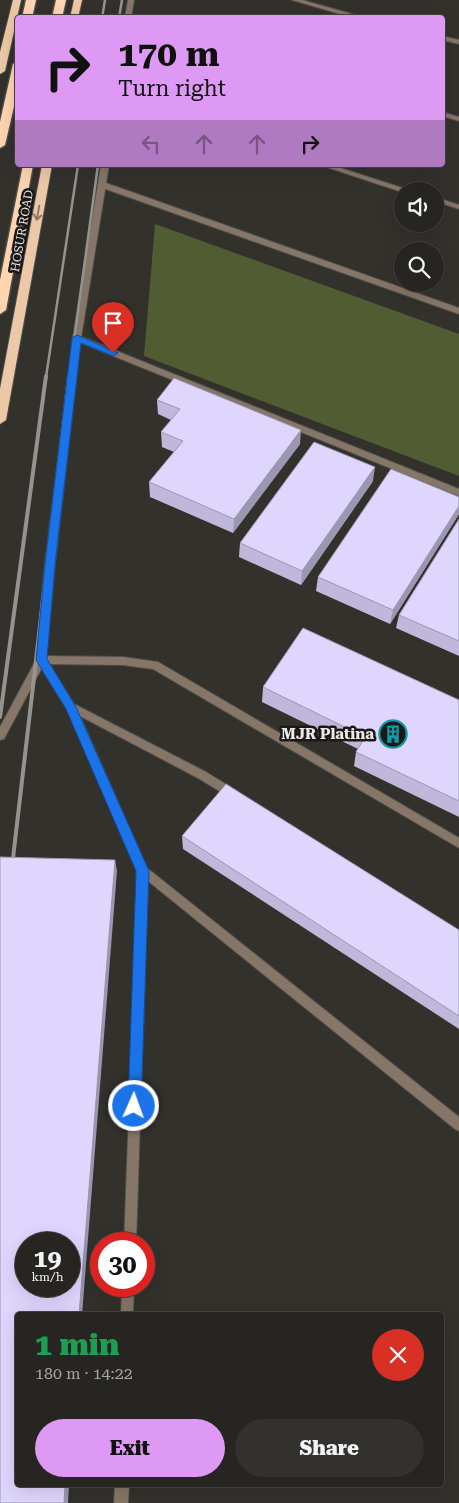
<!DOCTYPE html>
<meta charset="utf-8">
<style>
body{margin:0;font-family:"Roboto Serif",serif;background:#32312e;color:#f1f3f6;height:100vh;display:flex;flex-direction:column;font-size:19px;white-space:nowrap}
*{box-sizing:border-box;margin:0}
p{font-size:16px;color:#a4a5a5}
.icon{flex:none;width:28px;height:28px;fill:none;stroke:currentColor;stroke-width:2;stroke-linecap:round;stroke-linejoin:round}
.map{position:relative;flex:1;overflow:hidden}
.drawer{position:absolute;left:15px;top:1312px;width:429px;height:175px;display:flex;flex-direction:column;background:#262521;border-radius:5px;box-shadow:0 5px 20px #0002,0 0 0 1px #42423f}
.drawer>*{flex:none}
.top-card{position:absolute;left:15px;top:15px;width:430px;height:152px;border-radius:5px;box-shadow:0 5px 20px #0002,0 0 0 1px #42423f;background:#dd99f3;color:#111;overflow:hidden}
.controls{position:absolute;left:394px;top:182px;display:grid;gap:10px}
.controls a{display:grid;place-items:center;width:50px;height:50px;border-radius:50%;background:#262521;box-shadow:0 5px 20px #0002,0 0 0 1px #42423f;font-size:25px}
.speed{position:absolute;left:15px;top:1232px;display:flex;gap:10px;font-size:25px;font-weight:700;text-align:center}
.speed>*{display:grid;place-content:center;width:65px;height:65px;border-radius:50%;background:#262521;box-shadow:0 5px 20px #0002,0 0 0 1px #42423f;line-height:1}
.speed small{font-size:12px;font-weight:400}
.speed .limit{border:8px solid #d22;background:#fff;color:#111}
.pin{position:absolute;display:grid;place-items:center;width:42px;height:42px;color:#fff;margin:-51px -21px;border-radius:50% 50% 50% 0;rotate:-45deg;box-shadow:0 0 5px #0007}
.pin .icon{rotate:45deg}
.me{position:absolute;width:55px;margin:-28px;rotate:2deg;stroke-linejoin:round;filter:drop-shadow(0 0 4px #0008)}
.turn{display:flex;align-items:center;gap:18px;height:105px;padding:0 20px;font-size:22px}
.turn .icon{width:65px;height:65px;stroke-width:2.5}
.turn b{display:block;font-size:35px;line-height:42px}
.lanes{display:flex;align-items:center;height:48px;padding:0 20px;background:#0003;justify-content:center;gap:25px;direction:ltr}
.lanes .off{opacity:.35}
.round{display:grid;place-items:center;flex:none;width:52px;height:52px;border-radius:26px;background:#32312e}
.head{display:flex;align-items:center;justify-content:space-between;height:85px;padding:0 20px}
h1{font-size:30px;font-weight:800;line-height:38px;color:#1e9e55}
.button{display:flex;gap:10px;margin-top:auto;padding:10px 20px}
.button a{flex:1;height:58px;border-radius:30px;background:#dd99f3;color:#111;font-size:20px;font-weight:800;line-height:58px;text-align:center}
.button a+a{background:#32312e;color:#f1f3f6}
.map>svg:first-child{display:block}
</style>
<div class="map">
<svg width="459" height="1503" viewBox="0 0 459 1503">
<rect width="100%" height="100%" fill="#33312c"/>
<path fill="#525c32" d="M155,224L459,334V476L144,356Z"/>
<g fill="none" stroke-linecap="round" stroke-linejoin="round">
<g stroke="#514f4a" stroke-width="2">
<path id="service" d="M77,335L459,489V496L74,340L73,338Z"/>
</g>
<g stroke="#514f4a" stroke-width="2">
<g id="minor">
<path d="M292,0H302L366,18H354Z"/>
<path d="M442,36L459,40V44L442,40Z"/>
<path d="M442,112L459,117V121L442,116Z"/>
<path d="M320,165H331L412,191L402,192Z"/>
<path d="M100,183H106L459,308V314L100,187Z"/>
<path d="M435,197L459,205V209L435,201Z"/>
<path d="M41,656L123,657L158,662L459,838V848L153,669L123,665L49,664L74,704L206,772L237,791L238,794L237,797L233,798L229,797L198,778L80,716L147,868L459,1117V1131L455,1129L148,881L136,1244H124L138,871L67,709L36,660L38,657Z"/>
<path d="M122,1286H134L133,1315H121Z"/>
<path d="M115,1485H129L128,1503H114Z"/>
</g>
</g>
<g stroke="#514f4a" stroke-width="2">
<g id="tertiary">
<path d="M128,0H134L131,18H125Z"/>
<path d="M101,165H109L81,338L55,564L46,660L4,739L0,740V727L36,660L45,564L73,338Z"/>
</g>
</g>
<g stroke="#514f4a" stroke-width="2">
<g id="trunk">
<path d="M13,0H21L5,71L0,74V52Z"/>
<path d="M74,0H82L78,18H70Z"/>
<path d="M42,165H52L6,420L0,424V389Z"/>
</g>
</g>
<g stroke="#514f4a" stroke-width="3">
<g id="motorway">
<path d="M26,0H36L32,18H22Z"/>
<path d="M56,0H66L62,18H52Z"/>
<path d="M18,61V89L5,145L0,148V122L13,64Z"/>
<path d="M23,165H33L6,310L0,314V280Z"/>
</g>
</g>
<use href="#service" fill="#867667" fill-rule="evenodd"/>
<use href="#minor" fill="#867667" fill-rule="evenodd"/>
<use href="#tertiary" fill="#867667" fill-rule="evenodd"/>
<use href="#trunk" fill="#edc8a6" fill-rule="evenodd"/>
<use href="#motorway" fill="#fed5b0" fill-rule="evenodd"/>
<g stroke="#95938f" stroke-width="2.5">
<path d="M102,18L105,0"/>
<path d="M119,18L122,0"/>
<path d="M46,377L78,165"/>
<path d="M69,377L98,165"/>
</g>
<g stroke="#95938f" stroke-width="4">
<path d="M0,717L46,376"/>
<path d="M12,867L69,376"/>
</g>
<path stroke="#95938f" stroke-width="4.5" d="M11,872L12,866"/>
</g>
<g fill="#bfb8da">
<path d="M157,400L300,444L233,533L150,497L149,482L174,452L162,447L161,432L171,420L158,414Z"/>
<path d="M373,481L301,585L239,557L240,543Z"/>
<path d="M459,497V514L390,624L316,591L318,577Z"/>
<path d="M459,519V656L396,628L399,615Z"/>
<path d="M263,687L459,700V817L354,766L356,752L358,749L262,702Z"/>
<path d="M182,836L459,930V1029L183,849Z"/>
</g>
<g fill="#9b96b1">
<path d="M301,430L300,444L233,533L234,519Z"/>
<path d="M375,467L373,481L301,585L302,571Z"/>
<path d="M459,506V514L390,624L393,610Z"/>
<path d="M115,860L117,871L82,1315H79Z"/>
<path d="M65,1485H69L68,1503H64Z"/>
</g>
<g fill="#ded6fd" stroke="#9b96b1" fill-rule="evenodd">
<path d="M174,378L301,430L234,519L149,482L183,441L161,432L180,409L157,400Z"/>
<path d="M314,442L375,467L302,571L240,543Z"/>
<path d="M391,469L459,497V506L393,610L318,577Z"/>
<path d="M459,519V641L399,615Z"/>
<path d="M303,628L459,700V801L356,752L365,737L263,687Z"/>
<path d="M226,784L459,930V1016L182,836Z"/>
<path d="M0,857L115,860L79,1315H18V1485H65L64,1503H0ZM26,1244H69V1286H26Z"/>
</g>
<defs><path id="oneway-shaft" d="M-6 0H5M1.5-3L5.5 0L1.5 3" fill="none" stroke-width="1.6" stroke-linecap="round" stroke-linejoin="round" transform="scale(1.25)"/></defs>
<use stroke="#8e7966" href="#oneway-shaft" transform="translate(38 213) rotate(100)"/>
<path fill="#1a73e8" stroke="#114b97" d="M77,335L118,353L113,356L81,343L55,564L47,659L76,707L149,871L141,1106L139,1111L134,1113L130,1111L128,1106L136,871L66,709L36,660L45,564L72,338Z"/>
<defs>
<g id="building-ring" transform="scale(1.4375)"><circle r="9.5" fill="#1a1917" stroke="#0f9aa8" stroke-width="1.5"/><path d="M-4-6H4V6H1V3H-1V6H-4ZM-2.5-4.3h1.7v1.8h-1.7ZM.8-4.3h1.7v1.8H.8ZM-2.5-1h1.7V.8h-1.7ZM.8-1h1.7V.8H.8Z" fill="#0f9aa8"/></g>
</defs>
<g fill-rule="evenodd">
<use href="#building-ring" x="393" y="734"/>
</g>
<g text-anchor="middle" stroke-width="5" stroke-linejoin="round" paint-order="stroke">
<g font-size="12" fill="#eceae7" stroke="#1a1917">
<text transform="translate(22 231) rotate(-80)" y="4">HOSUR ROAD</text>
</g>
<g font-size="15" font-weight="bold" fill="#eceae7" stroke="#1a1917" text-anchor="end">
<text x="374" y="739">MJR Platina</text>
</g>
</g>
</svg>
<div class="controls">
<a><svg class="icon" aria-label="sound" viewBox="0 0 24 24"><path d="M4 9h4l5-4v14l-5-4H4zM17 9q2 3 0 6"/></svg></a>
<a><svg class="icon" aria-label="search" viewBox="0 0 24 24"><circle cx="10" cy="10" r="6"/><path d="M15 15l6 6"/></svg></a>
</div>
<div class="speed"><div>19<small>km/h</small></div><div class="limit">30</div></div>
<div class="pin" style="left:113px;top:353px;background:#d93025"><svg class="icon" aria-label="arrive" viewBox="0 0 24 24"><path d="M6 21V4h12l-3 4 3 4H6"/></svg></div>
<svg class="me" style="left:134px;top:1106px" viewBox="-20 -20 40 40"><circle r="17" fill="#1a73e8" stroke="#fff" stroke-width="3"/><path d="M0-11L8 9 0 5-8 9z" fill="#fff"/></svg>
<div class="top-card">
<div class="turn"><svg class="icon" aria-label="right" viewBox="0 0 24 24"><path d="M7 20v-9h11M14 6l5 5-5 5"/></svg><div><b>170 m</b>Turn right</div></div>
<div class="lanes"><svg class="icon off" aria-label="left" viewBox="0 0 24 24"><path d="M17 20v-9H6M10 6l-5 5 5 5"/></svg><svg class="icon off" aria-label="ahead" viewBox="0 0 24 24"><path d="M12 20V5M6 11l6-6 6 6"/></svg><svg class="icon off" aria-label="ahead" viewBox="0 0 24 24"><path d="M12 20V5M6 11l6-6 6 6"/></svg><svg class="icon" aria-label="right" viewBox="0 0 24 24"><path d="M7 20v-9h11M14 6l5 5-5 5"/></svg></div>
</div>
<section class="drawer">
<div class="head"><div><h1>1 min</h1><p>180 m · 14:22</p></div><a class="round" style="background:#d93025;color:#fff"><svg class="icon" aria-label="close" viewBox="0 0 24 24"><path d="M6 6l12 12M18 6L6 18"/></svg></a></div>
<div class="button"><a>Exit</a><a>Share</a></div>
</section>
</div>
